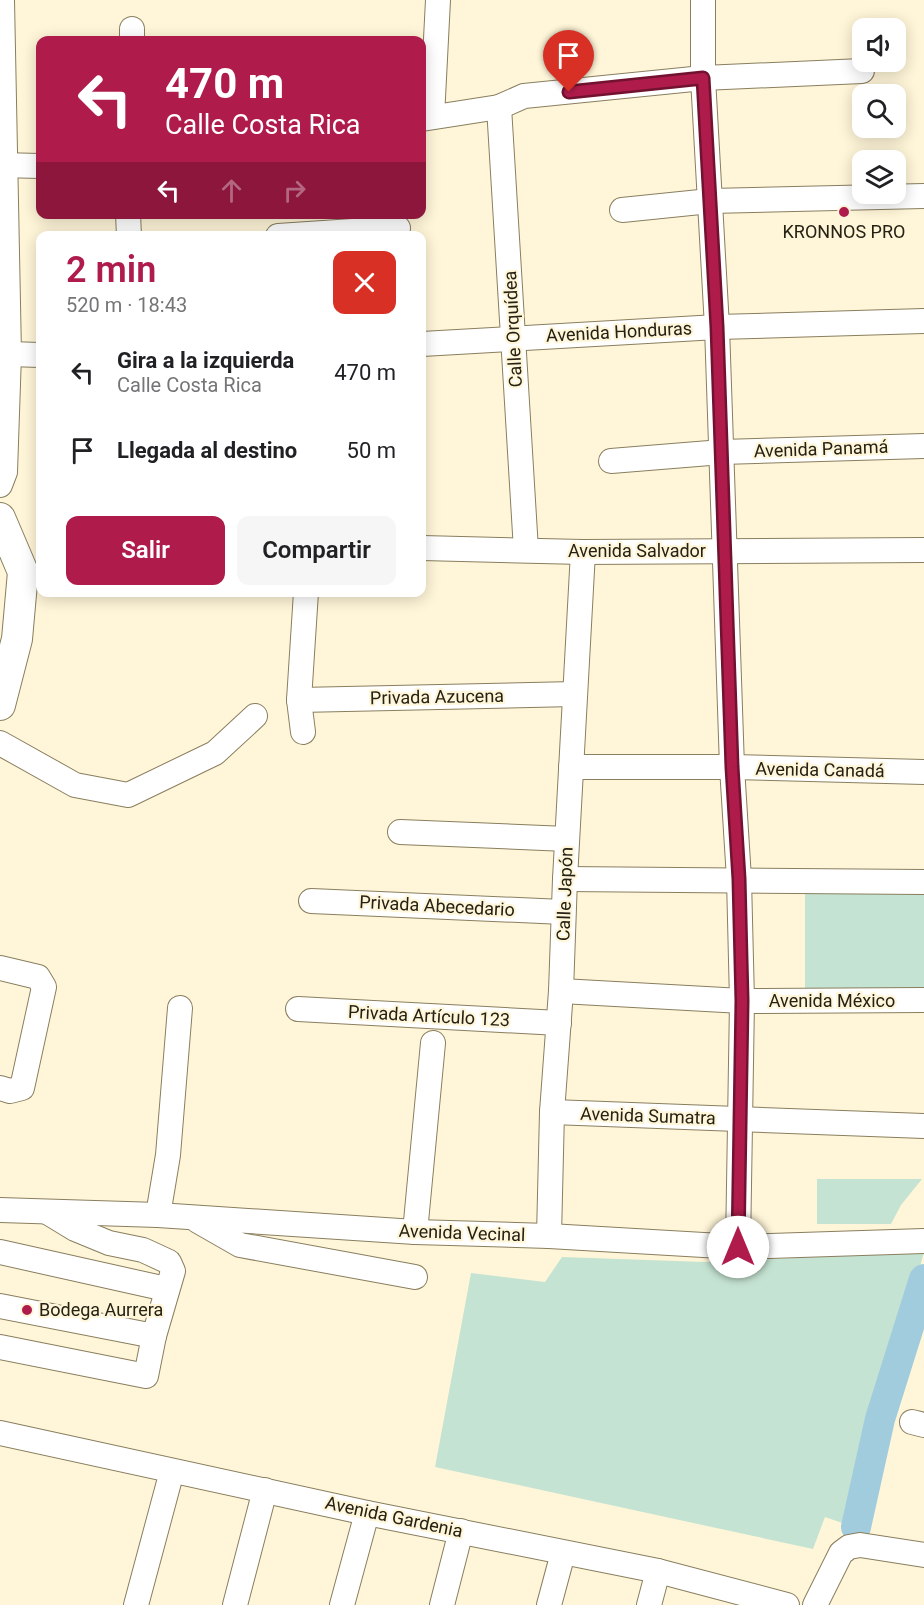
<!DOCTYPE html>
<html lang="es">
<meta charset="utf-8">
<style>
body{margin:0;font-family:Roboto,sans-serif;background:#f6f6f6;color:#202124;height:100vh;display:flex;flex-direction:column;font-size:22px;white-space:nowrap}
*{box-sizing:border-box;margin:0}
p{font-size:20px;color:#757577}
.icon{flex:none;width:33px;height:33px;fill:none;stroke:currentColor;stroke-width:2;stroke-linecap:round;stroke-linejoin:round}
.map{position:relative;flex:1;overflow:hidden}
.drawer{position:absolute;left:36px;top:231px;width:390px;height:366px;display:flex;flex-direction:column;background:#fff;border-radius:12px;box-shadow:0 3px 15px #0003}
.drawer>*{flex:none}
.top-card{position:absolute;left:36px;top:36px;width:390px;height:183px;border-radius:12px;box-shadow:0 3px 15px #0003;background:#af1c4b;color:#fff;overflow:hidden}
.controls{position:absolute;left:852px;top:18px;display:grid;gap:12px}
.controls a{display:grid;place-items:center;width:54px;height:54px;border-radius:12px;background:#fff;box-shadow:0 3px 15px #0003;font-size:30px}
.pin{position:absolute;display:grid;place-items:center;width:51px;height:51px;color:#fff;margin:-62px -26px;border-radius:50% 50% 50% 0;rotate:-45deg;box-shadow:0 0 6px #0007}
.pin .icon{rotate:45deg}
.me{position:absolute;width:66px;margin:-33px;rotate:0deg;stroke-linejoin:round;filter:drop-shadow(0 0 4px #0008)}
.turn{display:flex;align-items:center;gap:21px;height:126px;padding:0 30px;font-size:27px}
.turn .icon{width:78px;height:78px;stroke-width:2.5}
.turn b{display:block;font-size:42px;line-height:51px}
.lanes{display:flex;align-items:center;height:57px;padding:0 30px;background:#0003;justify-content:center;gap:30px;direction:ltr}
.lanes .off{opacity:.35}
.round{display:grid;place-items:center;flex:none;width:63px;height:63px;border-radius:12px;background:#f6f6f6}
.headline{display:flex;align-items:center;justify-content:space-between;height:102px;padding:0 30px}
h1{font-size:36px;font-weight:600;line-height:45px;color:#af1c4b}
.primary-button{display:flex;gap:12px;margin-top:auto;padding:12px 30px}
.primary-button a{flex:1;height:69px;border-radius:12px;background:#af1c4b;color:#fff;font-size:24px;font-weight:600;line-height:69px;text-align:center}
.primary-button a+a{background:#f6f6f6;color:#202124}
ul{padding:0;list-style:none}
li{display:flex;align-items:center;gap:18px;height:78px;padding:0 30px}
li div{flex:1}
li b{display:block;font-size:22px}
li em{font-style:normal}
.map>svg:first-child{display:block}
</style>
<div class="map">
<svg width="924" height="1605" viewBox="0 0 924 1605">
<rect width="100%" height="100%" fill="#fff6d9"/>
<g fill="#c5e3d2">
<path d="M805,881L924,886V991L805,997Z"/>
<path d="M817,1179H922L901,1205L891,1224H817Z"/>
<path d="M924,1252L851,1526L825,1517L813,1549L435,1467L471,1273L545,1282L562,1257L705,1262Z"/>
</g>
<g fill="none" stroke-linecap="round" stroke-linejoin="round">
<path stroke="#a1ccde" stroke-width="30" d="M856,1527L880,1419L924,1279"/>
<g stroke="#897e5e" stroke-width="26">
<g id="minor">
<path d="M703,0V78L717,327L732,767L739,879L742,1001L738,1247"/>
<path d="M132,40V29"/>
<path d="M499,107L526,550"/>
<path d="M432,117L438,0"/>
<path d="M422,119L499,107L524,96L703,78L862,71"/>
<path d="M0,165L40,166"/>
<path d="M622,210L710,201L924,196"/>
<path d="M128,214L129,236"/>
<path d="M278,236L398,228"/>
<path d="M422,344L717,327L924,321"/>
<path d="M9,354L40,355"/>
<path d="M611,461L722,452L924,446"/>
<path d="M0,485L5,472L9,354L2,0"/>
<path d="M422,548L583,552L924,550"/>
<path d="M299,700L575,694"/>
<path d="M303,732L299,700L306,592"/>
<path d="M0,743L75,785L128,795L215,753L255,716"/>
<path d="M571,767H732L924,772"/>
<path d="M400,832L567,839"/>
<path d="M565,879L924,882"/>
<path d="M311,901L563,912"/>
<path d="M0,968L38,977L44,987L22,1088L10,1091L0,1088"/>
<path d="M561,991L742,1001L924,1000"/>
<path d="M298,1009L559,1023"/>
<path d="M552,1112L924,1126"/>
<path d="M0,1210L158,1215L415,1232L549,1236L738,1247L924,1241"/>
<path d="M158,1215L168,1155L180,1008"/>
<path d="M198,1221L240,1245L415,1277"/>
<path d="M415,1232L433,1043"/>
<path d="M549,1236L552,1112L561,991L565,879L583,552"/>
<path d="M0,1252L166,1289"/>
<path d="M0,1306L154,1336"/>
<path d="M0,1347L146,1376L154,1336L173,1271L169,1262L143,1250L109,1243L75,1229L47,1212"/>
<path d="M912,1422L924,1425"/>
<path d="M0,1433L367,1513L658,1571L787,1605"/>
<path d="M136,1605L172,1471"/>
<path d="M235,1605L265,1490"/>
<path d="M342,1605L367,1513"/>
<path d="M442,1605L461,1531"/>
<path d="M549,1605L563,1553"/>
<path d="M649,1605L658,1571"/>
<path d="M815,1605L841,1553L849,1547L860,1545L924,1555"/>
</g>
</g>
<g stroke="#897e5e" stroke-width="32">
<path id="major" d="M0,518L23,572L17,639L0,705"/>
</g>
<use href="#minor" stroke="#fff" stroke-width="24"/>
<use href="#major" stroke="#fff" stroke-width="30"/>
</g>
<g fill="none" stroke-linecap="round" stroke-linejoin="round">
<g stroke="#721231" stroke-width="15">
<path id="route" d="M569,92L703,78L717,327L732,767L739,879L742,1001L738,1247"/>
</g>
<use href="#route" stroke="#af1c4b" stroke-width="10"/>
</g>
<g fill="#af1c4b" stroke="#fff6d9" stroke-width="2">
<circle cx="844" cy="212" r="6"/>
<circle cx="27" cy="1310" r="6"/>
</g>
<g text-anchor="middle" stroke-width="4.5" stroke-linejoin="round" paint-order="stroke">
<g font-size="18" fill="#252114" stroke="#fff6d9">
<text x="844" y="238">KRONNOS PRO</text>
<text x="39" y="1316" text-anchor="start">Bodega Aurrera</text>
</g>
<g font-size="18" fill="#252114" stroke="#fff6d9">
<text transform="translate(513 329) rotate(-93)" y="6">Calle Orquídea</text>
<text transform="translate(619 332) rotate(-3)" y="6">Avenida Honduras</text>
<text transform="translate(821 449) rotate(-2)" y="6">Avenida Panamá</text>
<text x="637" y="557">Avenida Salvador</text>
<text transform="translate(437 697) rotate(-1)" y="6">Privada Azucena</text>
<text transform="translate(820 770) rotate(1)" y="6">Avenida Canadá</text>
<text transform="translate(565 894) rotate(-88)" y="6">Calle Japón</text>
<text transform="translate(437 906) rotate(3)" y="6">Privada Abecedario</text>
<text x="832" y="1007">Avenida México</text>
<text transform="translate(429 1016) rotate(3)" y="6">Privada Artículo 123</text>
<text transform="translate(648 1116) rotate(2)" y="6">Avenida Sumatra</text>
<text transform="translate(462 1233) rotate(2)" y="6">Avenida Vecinal</text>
<text transform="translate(394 1517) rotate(12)" y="6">Avenida Gardenia</text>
</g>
</g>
</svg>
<div class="controls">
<a><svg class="icon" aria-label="sound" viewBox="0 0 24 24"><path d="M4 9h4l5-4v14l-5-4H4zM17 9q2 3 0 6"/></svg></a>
<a><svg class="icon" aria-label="search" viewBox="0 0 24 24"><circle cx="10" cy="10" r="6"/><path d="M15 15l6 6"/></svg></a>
<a><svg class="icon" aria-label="layers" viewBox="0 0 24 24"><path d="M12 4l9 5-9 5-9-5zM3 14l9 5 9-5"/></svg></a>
</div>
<div class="pin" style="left:569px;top:92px;background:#d93025"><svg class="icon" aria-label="arrive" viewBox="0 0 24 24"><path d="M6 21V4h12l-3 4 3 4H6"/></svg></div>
<svg class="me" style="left:738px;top:1247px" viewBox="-20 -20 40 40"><circle r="19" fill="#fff"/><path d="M0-13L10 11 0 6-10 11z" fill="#af1c4b"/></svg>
<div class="top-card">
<div class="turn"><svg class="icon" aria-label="left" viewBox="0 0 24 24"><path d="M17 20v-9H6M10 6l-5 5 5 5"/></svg><div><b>470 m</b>Calle Costa Rica</div></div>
<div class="lanes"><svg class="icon" aria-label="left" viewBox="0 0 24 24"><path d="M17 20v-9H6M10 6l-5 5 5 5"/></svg><svg class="icon off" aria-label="ahead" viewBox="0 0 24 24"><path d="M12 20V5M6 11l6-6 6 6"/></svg><svg class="icon off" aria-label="right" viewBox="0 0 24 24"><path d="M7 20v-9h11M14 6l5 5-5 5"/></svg></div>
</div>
<section class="drawer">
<div class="headline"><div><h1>2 min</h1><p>520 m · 18:43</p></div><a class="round" style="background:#d93025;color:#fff"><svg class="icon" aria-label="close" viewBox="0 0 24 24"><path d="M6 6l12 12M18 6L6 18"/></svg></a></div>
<ul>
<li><svg class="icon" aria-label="left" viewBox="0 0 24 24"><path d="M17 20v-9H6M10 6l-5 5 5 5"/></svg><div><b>Gira a la izquierda</b><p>Calle Costa Rica</p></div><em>470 m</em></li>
<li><svg class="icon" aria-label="arrive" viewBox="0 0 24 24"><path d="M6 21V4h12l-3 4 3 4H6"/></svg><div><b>Llegada al destino</b></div><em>50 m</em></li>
</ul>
<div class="primary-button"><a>Salir</a><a>Compartir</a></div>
</section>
</div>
